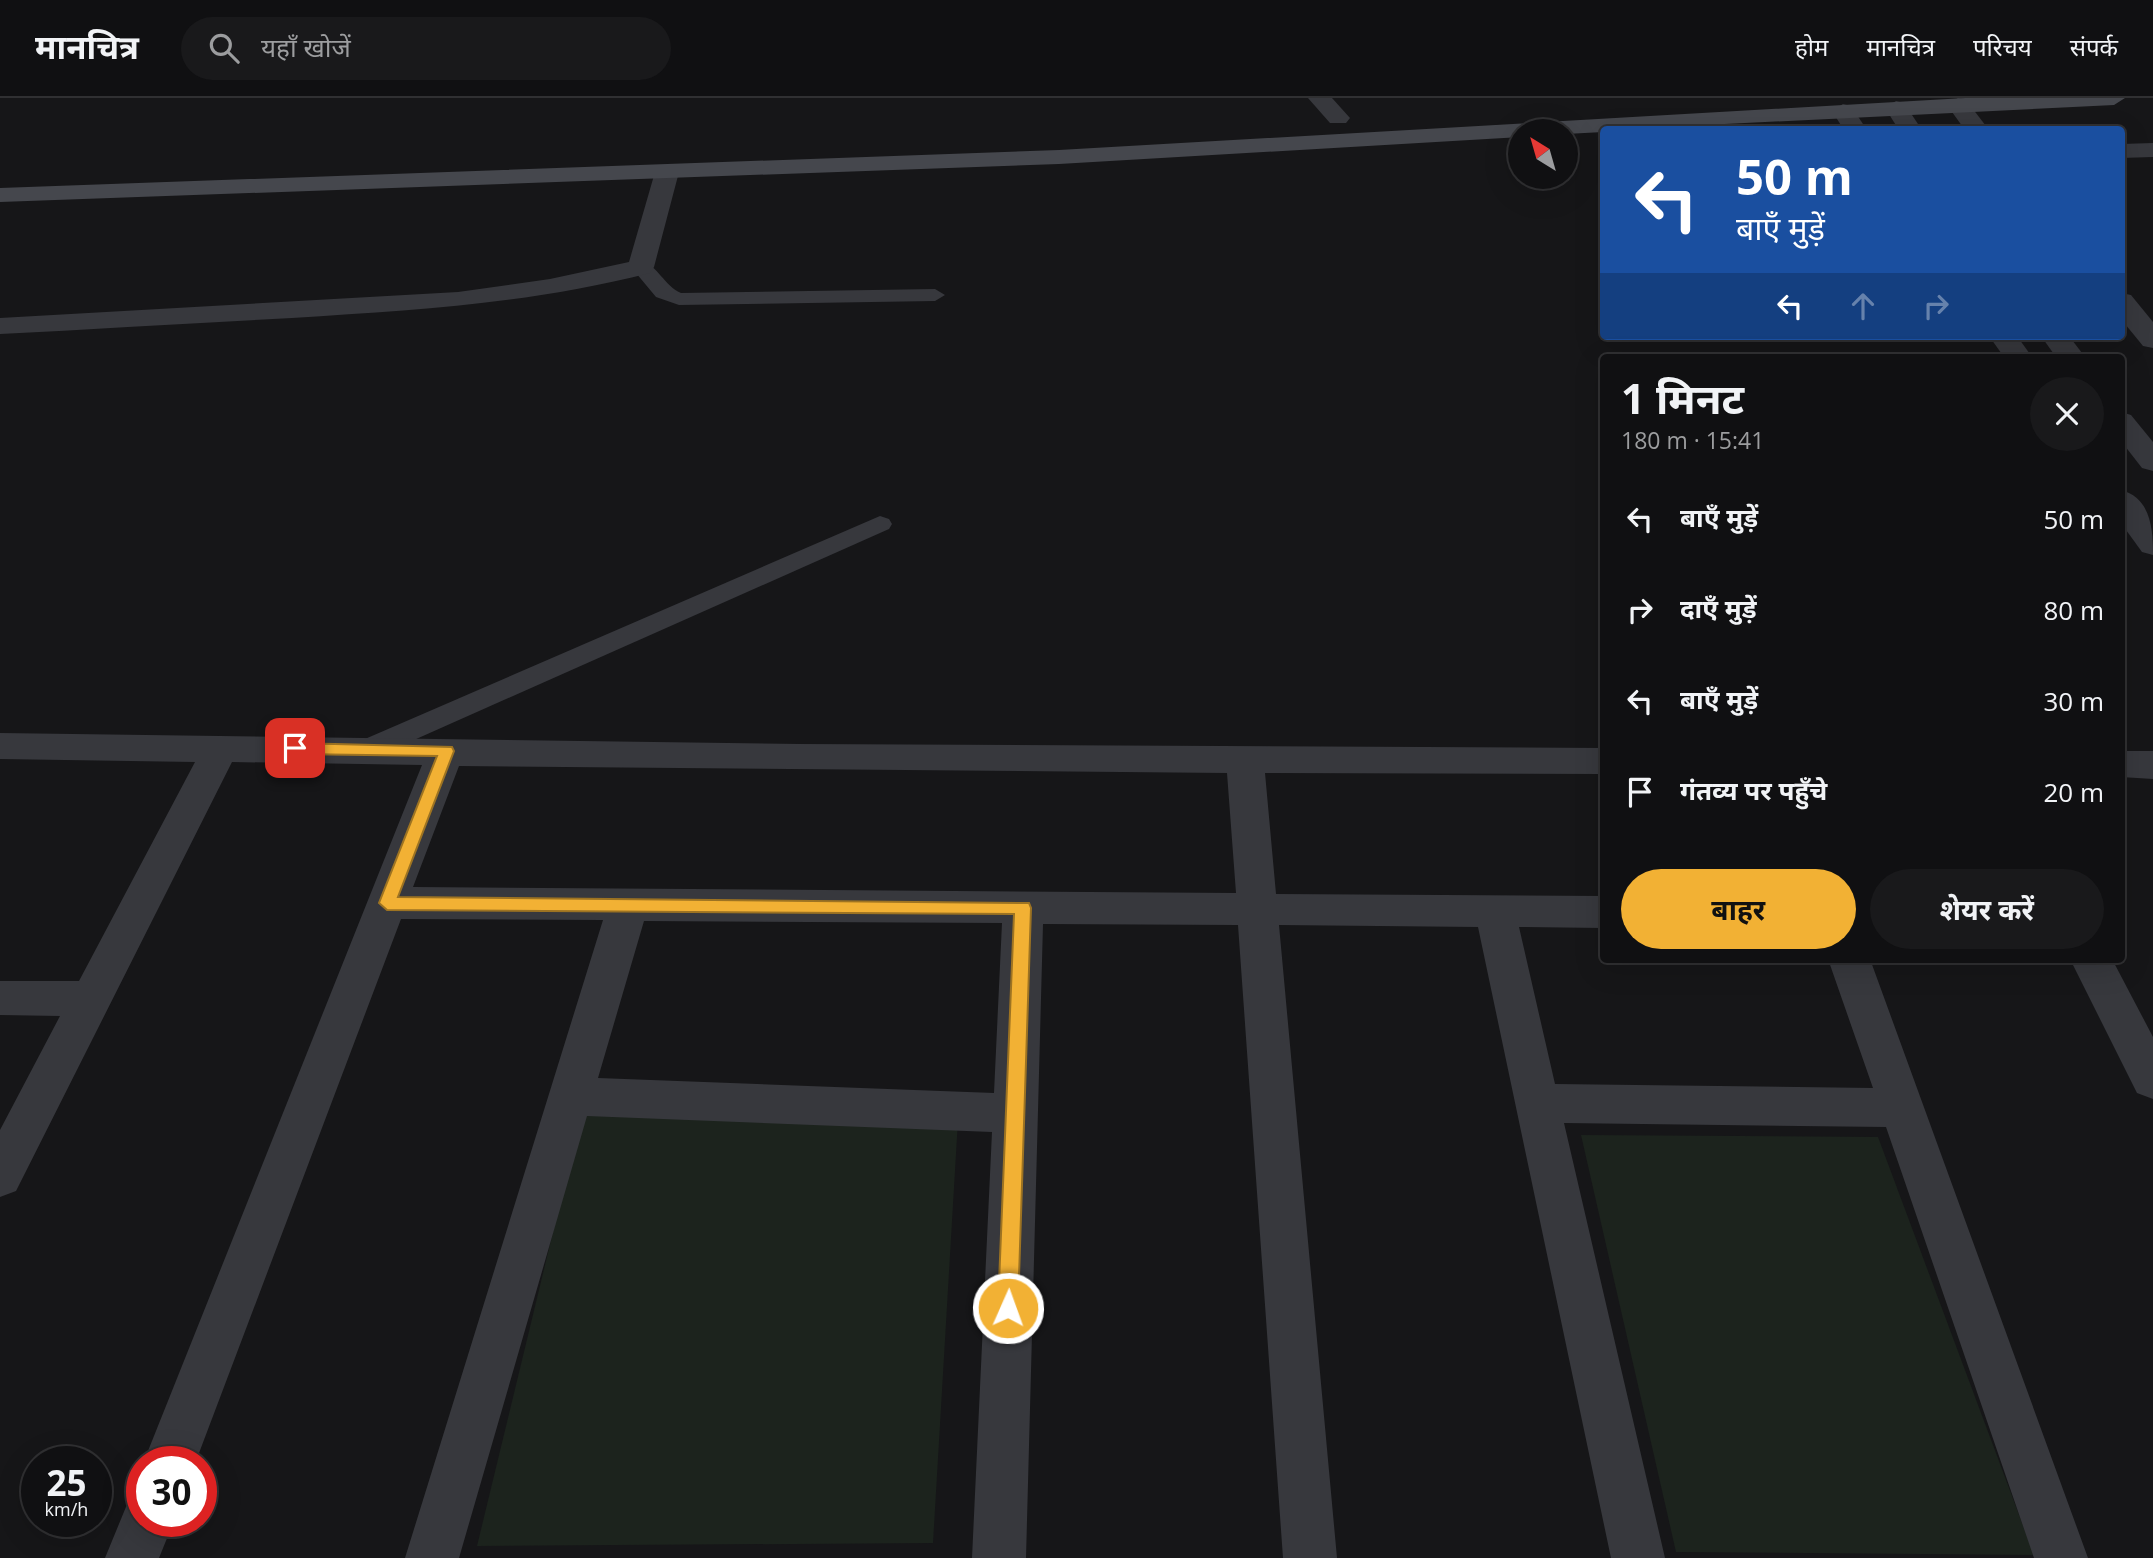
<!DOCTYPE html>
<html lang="hi">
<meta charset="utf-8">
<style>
body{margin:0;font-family:"Open Sans","Noto Sans Devanagari",sans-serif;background:#19191b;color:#f1f3f6;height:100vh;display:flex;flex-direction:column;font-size:26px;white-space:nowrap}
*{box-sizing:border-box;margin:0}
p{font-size:23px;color:#9c9d9f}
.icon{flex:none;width:38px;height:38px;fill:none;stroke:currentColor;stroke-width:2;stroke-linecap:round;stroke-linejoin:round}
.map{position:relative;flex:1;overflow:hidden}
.sheet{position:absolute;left:1600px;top:256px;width:525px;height:609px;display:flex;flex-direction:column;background:#101012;border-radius:7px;box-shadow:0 7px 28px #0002,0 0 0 2px #303032}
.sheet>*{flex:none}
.banner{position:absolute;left:1600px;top:28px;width:525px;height:214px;border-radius:7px;box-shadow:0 7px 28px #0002,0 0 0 2px #303032;background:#1a4fa0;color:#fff;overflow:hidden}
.needle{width:46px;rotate:323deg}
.controls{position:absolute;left:1508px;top:21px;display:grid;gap:14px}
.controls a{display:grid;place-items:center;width:70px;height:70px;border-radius:50%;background:#101012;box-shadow:0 7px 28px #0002,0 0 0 2px #303032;font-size:35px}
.speed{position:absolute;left:21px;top:1348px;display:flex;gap:14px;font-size:35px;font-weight:700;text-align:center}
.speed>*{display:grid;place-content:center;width:91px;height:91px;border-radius:50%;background:#101012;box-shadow:0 7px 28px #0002,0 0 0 2px #303032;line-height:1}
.speed small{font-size:18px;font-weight:400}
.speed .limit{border:10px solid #d22;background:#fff;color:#111}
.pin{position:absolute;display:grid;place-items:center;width:60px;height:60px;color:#fff;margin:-30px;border-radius:14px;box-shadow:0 4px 10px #0006}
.me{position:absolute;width:77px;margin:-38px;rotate:2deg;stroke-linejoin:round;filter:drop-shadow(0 0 5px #0008)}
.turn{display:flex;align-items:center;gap:24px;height:147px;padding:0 21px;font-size:32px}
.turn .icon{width:91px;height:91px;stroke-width:2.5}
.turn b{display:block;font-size:49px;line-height:60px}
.lanes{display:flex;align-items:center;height:66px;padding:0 21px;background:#0003;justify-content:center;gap:35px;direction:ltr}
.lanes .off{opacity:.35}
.round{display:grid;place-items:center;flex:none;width:74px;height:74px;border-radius:37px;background:#19191b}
.head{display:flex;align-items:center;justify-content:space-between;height:119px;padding:0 21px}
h1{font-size:42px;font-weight:700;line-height:52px}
.button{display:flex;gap:14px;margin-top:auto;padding:14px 21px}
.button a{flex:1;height:80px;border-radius:42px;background:#f2b134;color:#111;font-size:28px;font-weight:700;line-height:80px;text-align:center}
.button a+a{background:#19191b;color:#f1f3f6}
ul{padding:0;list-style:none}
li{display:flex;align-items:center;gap:21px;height:91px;padding:0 21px}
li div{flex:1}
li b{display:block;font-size:26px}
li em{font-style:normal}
header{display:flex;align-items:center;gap:42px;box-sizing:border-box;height:98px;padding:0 35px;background:#101012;border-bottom:2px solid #303032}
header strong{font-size:33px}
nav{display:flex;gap:38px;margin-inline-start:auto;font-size:24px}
.search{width:490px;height:63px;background:#19191b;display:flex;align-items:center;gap:18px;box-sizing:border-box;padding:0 24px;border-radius:38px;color:#9c9d9f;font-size:26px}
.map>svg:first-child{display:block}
</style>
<header>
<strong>मानचित्र</strong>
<div class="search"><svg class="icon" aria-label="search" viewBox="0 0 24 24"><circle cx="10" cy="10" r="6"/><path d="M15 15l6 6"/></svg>यहाँ खोजें</div>
<nav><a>होम</a><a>मानचित्र</a><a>परिचय</a><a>संपर्क</a></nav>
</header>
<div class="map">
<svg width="2153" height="1460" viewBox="0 0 2153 1460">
<rect width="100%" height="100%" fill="#161618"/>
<g fill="#1c231d">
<path d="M959,1005L933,1445L477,1448L584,1006Z"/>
<path d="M1581,1037L1878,1039L2034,1457L1676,1454Z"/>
</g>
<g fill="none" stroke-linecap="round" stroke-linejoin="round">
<g fill="#37383d" fill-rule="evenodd">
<path d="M641,163C658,167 664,188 681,195L935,191L945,197L935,203L679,207L656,199L631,169Z"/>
<path d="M880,418L889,421L892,426L889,431L378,658L368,661L358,658L354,651L358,644Z"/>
</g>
<g fill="#37383d" fill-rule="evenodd">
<path d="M1308,0H1332L1350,20L1346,25H1330Z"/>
<path d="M1958,0L1966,2L1989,32H1965L1947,7Z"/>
<path d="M2153,45V59L2121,60V46Z"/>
<path d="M667,67L676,69L679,74L654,169L650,175C527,206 418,212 292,220C195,225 97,231 0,236V220L458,194L550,181L629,164L655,74L658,69Z"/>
<path d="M2121,195L2131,197L2153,224V250L2143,248L2121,221Z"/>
<path d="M0,635L800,646L1603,650V676L1265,675L1276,796L1603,798V830L1519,829L1555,986L1873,990L1828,861H1870L2088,1460H2034L1886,1029L1564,1025L1665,1460H1611L1478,829L1279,827L1337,1460H1283L1238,827L1043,826L1026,1460H972L992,1034L587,1018L459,1460H405L603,822L401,821L196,1363H144L422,667L232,664L16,1093L0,1099V1032L60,918L0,917V883H79L195,664L0,661ZM459,668L1227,675L1236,795L413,789ZM644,823L1002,825L994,995L598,980Z"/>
<path d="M2121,653H2153V681L2121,679Z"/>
<path d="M2070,861H2112L2153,939V1001L2137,995Z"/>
<path d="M142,1398V1423H174L159,1460H105L128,1404Z"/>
</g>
<g fill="#37383d" fill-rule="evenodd">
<path d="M1896,3L1904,5L1922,32H1899L1885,10Z"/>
<path d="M1843,6L1851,8L1867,32H1844L1832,13Z"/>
<path d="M1989,238H2017L2032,259H2004Z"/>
<path d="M2041,238H2069L2085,259H2056Z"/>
<path d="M2121,314L2131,317L2153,344V373L2142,370L2121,343Z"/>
<path d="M2121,392C2151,400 2153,431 2153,457L2142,454L2121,425Z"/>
</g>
<path fill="#45474d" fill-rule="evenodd" d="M1965,0H2125L2114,7L1603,32V34L1566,36V33H1521V39L1059,66L0,104V90L1059,52Z"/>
</g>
<path fill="#f2b134" stroke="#9d7322" stroke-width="2" d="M295,645L452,649L454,653L398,799L1029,805L1031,810L1018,1210L1015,1216L1008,1219L1000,1216L998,1210L1014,816L387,812L379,805L437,658L295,656L287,650Z"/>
</svg>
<div class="controls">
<a><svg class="needle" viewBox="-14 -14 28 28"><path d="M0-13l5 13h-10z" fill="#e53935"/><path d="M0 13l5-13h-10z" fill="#9c9d9f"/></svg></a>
</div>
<div class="speed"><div>25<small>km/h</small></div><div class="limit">30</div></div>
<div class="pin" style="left:295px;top:650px;background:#d93025"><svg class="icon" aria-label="arrive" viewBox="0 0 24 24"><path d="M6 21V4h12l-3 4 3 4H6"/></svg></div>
<svg class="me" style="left:1008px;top:1210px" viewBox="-20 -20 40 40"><circle r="17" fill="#f2b134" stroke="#fff" stroke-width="3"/><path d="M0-11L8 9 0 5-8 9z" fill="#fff"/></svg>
<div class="banner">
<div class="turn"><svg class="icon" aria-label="left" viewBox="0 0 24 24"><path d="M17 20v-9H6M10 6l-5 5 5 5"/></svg><div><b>50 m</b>बाएँ मुड़ें</div></div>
<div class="lanes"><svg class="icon" aria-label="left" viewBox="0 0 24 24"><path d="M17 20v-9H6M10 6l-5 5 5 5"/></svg><svg class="icon off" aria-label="ahead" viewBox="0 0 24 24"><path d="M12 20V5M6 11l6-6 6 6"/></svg><svg class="icon off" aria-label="right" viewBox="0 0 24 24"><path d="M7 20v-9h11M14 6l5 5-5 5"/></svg></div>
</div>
<section class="sheet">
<div class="head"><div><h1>1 मिनट</h1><p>180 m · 15:41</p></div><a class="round"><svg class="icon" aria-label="close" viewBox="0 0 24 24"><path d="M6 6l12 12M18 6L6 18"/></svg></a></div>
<ul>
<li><svg class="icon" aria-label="left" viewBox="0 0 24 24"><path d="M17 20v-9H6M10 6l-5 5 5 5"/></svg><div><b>बाएँ मुड़ें</b></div><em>50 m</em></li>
<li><svg class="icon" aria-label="right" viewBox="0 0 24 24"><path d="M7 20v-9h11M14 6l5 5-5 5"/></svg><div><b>दाएँ मुड़ें</b></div><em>80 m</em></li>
<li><svg class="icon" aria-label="left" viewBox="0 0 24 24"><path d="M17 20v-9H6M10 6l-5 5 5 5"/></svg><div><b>बाएँ मुड़ें</b></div><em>30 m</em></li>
<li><svg class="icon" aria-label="arrive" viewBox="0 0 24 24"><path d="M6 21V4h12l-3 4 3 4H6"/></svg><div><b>गंतव्य पर पहुँचे</b></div><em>20 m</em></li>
</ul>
<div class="button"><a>बाहर</a><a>शेयर करें</a></div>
</section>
</div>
